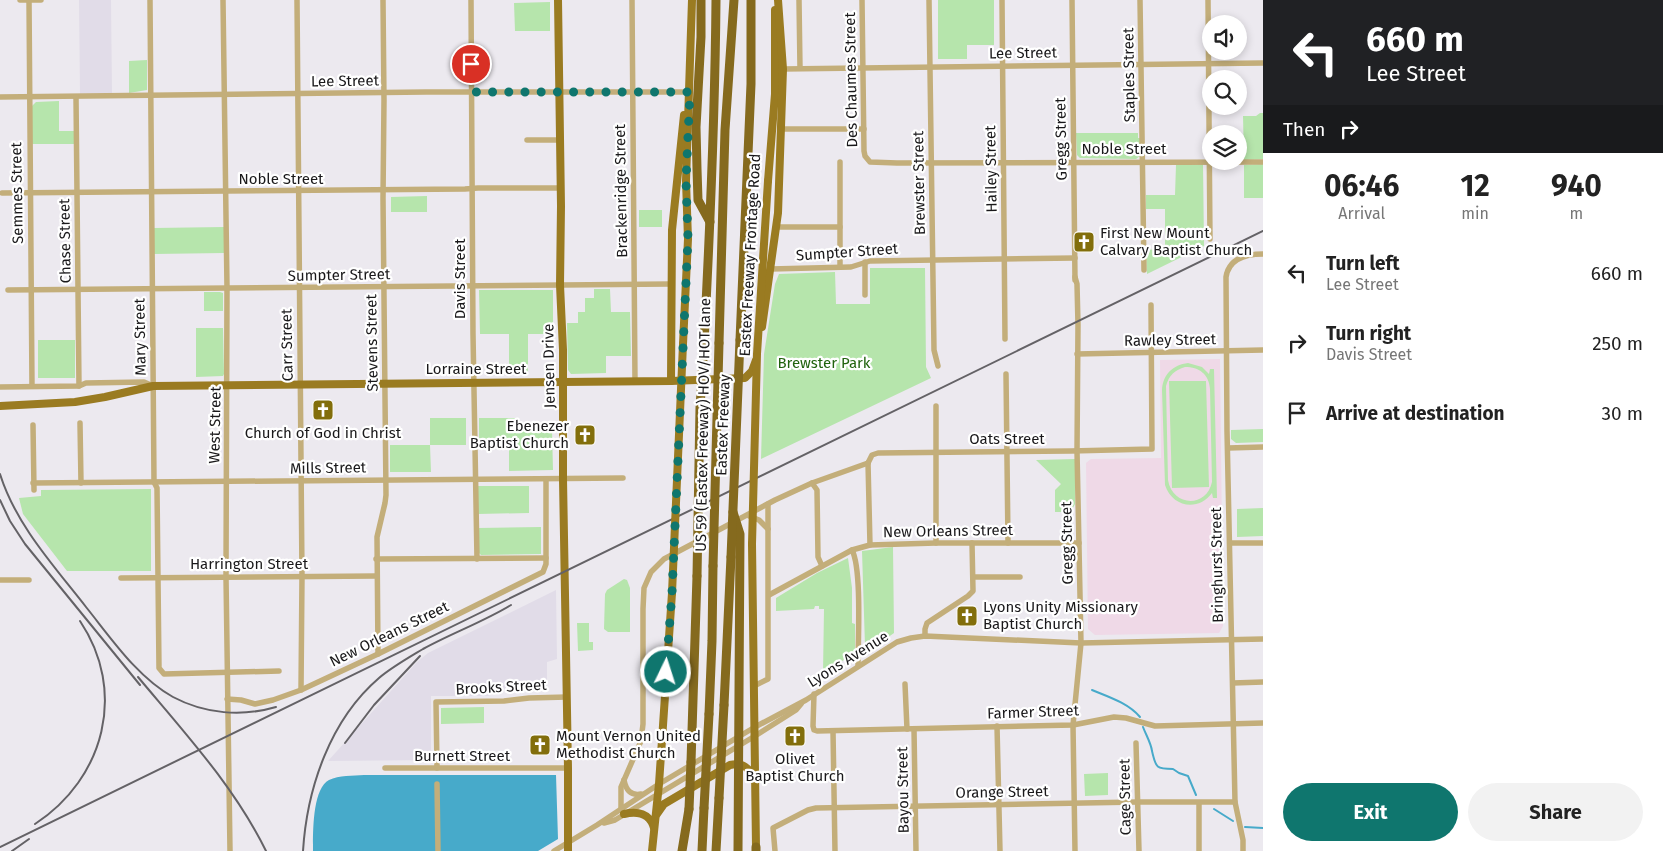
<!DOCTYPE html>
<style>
body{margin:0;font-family:"Fira Sans",sans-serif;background:#f2f2f2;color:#222;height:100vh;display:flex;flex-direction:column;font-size:19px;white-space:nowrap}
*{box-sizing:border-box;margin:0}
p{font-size:16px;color:#767676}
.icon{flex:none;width:28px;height:28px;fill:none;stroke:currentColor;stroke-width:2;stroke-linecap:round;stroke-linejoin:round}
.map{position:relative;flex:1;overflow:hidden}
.details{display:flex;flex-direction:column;background:#fff;width:400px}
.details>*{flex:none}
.guide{background:#202124;color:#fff;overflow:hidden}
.fabs{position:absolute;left:1202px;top:15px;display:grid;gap:10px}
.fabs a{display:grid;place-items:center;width:45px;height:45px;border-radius:50%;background:#fff;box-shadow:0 2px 8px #0003;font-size:25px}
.pin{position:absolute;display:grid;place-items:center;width:42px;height:42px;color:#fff;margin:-21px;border:2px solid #fff;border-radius:50%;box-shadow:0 1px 5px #0007}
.me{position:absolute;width:55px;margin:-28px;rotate:4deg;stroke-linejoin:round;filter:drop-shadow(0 0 4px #0008)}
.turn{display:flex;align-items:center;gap:18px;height:105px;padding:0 20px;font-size:22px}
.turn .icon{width:65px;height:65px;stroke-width:2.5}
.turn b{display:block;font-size:35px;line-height:42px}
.then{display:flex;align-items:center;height:48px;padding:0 20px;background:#0003;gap:10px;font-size:19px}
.eta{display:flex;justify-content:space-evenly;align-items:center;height:85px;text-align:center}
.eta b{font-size:30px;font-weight:700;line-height:35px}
.cta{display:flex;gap:10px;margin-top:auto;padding:10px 20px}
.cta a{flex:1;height:58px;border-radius:30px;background:#0f766e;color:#fff;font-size:20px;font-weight:700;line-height:58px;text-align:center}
.cta a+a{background:#f2f2f2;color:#222}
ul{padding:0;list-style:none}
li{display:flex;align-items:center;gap:15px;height:70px;padding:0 20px}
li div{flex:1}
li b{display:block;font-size:19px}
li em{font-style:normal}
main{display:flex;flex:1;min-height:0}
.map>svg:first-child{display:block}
</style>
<main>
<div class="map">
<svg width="1263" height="851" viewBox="0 0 1263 851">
<rect width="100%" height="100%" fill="#ece9ef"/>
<g fill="#e1dce8">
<path d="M79,0H111L112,94H80Z"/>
<path d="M556,590L557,659L547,662V687L512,688L500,694H492L488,696H431V760L328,761L417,662L428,653Z"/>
</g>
<path fill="#efd9e7" d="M1220,359L1223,626L1219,633L1095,635L1088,629L1086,463L1091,459L1161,458L1160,360Z"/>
<g fill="#b6e5ac" fill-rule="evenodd">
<path d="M938,0H994V45H967V59H938Z"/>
<path d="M550,2V31H515L514,3Z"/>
<path d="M147,60V90L129,93V61Z"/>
<path d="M59,101V131H74V144H32V106L36,102Z"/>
<path d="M1260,113H1263V159L1244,160L1243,116H1256Z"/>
<path d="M1076,133H1138V138H1140V156L1136,159L1080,158L1077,155Z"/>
<path d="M1203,164L1204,246L1147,274L1146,249L1165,251V209H1146V195H1175L1176,165Z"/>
<path d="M1263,164V198H1244V165Z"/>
<path d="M427,196V212H391V197Z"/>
<rect x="639" y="210" width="23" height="17"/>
<path d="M224,227V253L154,254V228Z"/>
<path d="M870,268H925L926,367L931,378L761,459L764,354L775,284L779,274L835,272L836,304H870Z"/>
<path d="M594,289H610L611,312H630L631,356H606V373L571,374L568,370L567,323H578V312H585V298H594Z"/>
<path d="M479,290H553V334H528V374H509V334H480Z"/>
<path d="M204,292H220L223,293V311H204Z"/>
<path d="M196,328H223L224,374L223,376L196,377Z"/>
<rect x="38" y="340" width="37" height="38"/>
<path d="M1188,363L1202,367L1209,374L1210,369H1214L1217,498H1213L1212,493C1198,512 1172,507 1165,485L1162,390C1163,374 1173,365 1188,363ZM1185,367C1199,367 1209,374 1210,389L1212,482C1206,509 1172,506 1168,480L1166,386C1169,375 1175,370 1185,367Z"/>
<path d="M1206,381L1209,487L1172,488L1169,381Z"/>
<path d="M430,418H466V445H430L431,472H390V445H430Z"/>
<path d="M479,418H518V431L552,430L553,470L509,471V444H479Z"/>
<path d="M1263,429V442L1236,443L1231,439V430Z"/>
<path d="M1075,459V504C1071,513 1064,512 1055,512V490L1061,484L1036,460Z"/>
<path d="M478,486H529V513L478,514Z"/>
<path d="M151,489V571H67L23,514L19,498L41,496V490Z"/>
<path d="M1263,508V536L1237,537V509Z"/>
<path d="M541,527V554L481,555L479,553L478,528Z"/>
<path d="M893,547L894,633C885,639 876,647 865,646L862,551Z"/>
<path d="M848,558L852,588V623L855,624V653L823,673L824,609H819V606H815L814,609L776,611V598L817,573Z"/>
<path d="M624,579L627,580L630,588V632H608L604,629L605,594L607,590Z"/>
<path d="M589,623V642H593V650L578,651L577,623Z"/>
<path d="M484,707V723L441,724V708Z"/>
<path d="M1108,773V795L1085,796L1084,774Z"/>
</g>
<path fill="#47aaca" d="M364,775H556L558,839L538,851H313C313,834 312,789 329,780C339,775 353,776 364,775Z"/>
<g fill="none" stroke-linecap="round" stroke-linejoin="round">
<g stroke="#47aaca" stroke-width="2">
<path d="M1092,690C1109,697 1128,703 1140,717"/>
<path d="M1143,727C1146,735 1151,743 1152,751C1156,767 1155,769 1173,769L1179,773L1188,776L1196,795"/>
<path d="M1214,809L1233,821"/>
<path d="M1245,827L1263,828"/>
</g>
<g stroke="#c3ae7a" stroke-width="5.5">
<path d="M20,0H41"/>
<path d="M29,0L32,386"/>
<path d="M150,0L154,482L157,488L159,668L164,674L279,671"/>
<path d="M223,0L227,288L226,577L230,851"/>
<path d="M297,0L302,576L301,690"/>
<path d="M471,0L473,334L477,559"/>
<path d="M632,0L635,381"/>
<path d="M799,0L800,68"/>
<path d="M862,0L864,151L865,156L870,162L897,163L1263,162"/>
<path d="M929,0L934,350L938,366"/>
<path d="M1002,0L1005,339"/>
<path d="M1072,0L1075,280"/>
<path d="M1140,0L1144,270"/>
<path d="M1208,0L1210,239"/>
<path d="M783,69L1263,63"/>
<path d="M0,97L426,92H690"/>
<path d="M76,97L79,386"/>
<path d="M782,129H864"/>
<path d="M527,140H559"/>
<path d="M840,162V267"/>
<path d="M2,193L465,189L478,188H561"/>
<path d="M777,227H840"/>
<path d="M865,262V295"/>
<path d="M771,269L851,267L870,261L1075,258"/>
<path d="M1075,277L1077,284L1078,325L1077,451L1081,643L1073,725L1075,851"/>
<path d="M8,290L670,284"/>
<path d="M1077,354L1263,350"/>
<path d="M1006,374L1008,543"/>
<path d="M0,387L79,386L86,383L144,382L153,386"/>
<path d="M936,406V543"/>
<path d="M80,423L81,483"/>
<path d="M33,425L34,490"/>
<path d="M1228,448L1263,447"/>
<path d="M868,463L872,455L878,453L1071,451L1152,449L1151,305"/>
<path d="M868,463L870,545"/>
<path d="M33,483L623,478"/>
<path d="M812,483L817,490L818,557L822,566"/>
<path d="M749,516L759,520L768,529"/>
<path d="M1230,543H1263"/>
<path d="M852,550C862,569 858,641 858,666"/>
<path d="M376,559L546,558"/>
<path d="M973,577H1020"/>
<path d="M121,578L376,576"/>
<path d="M0,580H29"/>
<path d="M769,595L852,550L870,545L936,543H1079"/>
<path d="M925,636V629L927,623L968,596L973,591L972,543"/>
<path d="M378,654L377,537L385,503L386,495L383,198L384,100L383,0"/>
<path d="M1233,683L1263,682"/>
<path d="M905,684L907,729"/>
<path d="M754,686L768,679V504"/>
<path d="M814,694L813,726L814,730L817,731L1073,725L1114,717L1126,718L1155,726L1263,723"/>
<path d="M227,699L241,700L255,704L273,700L301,690L378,654L543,572L546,564V479"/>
<path d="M997,726L1000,851"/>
<path d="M914,729L916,851"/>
<path d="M833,731L835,851"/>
<path d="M1136,743L1139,851"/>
<path d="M385,768H568"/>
<path d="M437,768L436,702L504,701L529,698L567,697"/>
<path d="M624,780C626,790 631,796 641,794"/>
<path d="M437,784L438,851"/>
<path d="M1199,803V851"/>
<path d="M621,810V787L641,741L643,724V609L644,588L651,572L664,559L775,500L812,483L868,463"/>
<path d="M604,823L615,820L755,736L796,710L801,704"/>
<path d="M554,851L597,825L659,784L755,727L806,700L897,642L911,638L925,636L1081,643L1263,639"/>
<path d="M775,851L773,828L808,810L816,808L1137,802H1235"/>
<path d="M1243,851V840L1235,802L1227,431L1226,277C1229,258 1247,254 1263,254"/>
</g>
<g stroke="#9a7b21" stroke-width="8">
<path d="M558,0L561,206L560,285L563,350V479L568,768V851"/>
<path d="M768,181L775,94V10"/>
<path d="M762,327L778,213L783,69L778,0"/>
<path d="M683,344L688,239L686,181L692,0"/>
<path d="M671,381L672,230L684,115"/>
<path d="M0,406L75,402L105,397L153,386L671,381L745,378L752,371L756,360"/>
<path d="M752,544L756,847"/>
<path d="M624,814C637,811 650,813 654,828"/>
<path d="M657,814L664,804L730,765C743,762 749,768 755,779"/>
<path d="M652,851L659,784L672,593"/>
</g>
<g stroke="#856a1e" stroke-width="9">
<path d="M701,0V37L696,127L697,169L698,200L710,222"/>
<path d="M740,340L751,84V0"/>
<path d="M704,343C710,229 715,115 716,0"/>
<path d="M719,343L725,130L734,0"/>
<path d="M724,705L731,557"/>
<path d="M709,714L712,641L713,566"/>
<path d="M691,762L697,576"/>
<path d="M682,851L689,809"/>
<path d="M702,851L704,808"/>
<path d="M716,851L719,798"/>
<path d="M756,851V847"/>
</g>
<g stroke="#646266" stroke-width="2">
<path d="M0,474C16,525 54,566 86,607C111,638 137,677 173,697C205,714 242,717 276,707"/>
<path d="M0,500L10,521L25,544L140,685"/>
<path d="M138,677C184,732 234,786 266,851"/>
<path d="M345,743L374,705L420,656"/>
<path d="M35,824C105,778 127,691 80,621"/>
<path d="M0,847L1263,231"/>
<path d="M12,851L29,839"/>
<path d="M303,851C307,788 330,720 379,678C392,667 408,658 423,649C452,633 483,622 511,605"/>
</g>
<g stroke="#9a7b21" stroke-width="8">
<path d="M752,544L757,354L768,181"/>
<path d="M672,593L683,344"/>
</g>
<g stroke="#856a1e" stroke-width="9">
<path d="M733,512L740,534L738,851"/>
<path d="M731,557L740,340"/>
<path d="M713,566L719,343"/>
<path d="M697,576L700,408L704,343"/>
<path d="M719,798L724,705"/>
<path d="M704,808L709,714"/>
<path d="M689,809L691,762"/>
</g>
</g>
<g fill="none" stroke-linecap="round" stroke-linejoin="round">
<path stroke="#0f766e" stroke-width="9" stroke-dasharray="0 16.2" d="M471,64L472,92H690L686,181L688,238L672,593L666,672"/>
</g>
<defs>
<g id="church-square" transform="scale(1.125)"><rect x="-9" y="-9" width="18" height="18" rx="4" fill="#826e0b" stroke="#fff"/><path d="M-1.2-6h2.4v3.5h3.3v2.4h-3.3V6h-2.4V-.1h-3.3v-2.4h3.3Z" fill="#fff"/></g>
</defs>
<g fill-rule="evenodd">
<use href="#church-square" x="1084" y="242"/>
<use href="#church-square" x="323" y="410"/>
<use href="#church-square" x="585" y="435"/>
<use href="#church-square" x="967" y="616"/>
<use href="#church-square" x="795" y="736"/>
<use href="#church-square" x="540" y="745"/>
</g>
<g text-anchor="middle" stroke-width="4.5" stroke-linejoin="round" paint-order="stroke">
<g font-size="15" fill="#19181a" stroke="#fff">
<text transform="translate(1023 53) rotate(-1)" y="5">Lee Street</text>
<text transform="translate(1129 75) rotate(-91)" y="5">Staples Street</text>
<text transform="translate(851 80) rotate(-91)" y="5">Des Chaumes Street</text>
<text transform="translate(345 81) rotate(-1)" y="5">Lee Street</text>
<text transform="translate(1061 139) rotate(-91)" y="5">Gregg Street</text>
<text x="1124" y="154">Noble Street</text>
<text transform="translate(991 169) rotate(-91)" y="5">Hailey Street</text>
<text x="281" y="184">Noble Street</text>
<text transform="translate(919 183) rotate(-91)" y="5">Brewster Street</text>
<text transform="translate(621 191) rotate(-91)" y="5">Brackenridge Street</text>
<text transform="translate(17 193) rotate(-91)" y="5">Semmes Street</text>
<text transform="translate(65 241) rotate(-91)" y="5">Chase Street</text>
<text transform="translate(847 252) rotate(-4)" y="5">Sumpter Street</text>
<text transform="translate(750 255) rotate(-87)" y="5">Eastex Freeway Frontage Road</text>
<text transform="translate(339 275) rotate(-1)" y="5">Sumpter Street</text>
<text transform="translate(460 279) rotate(-90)" y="5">Davis Street</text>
<text transform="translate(140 337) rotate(-91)" y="5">Mary Street</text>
<text transform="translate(1170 340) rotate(-1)" y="5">Rawley Street</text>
<text transform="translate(372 343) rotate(-91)" y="5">Stevens Street</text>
<text transform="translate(287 345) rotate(-91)" y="5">Carr Street</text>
<text transform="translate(549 366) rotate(-91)" y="5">Jensen Drive</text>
<text x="476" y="374">Lorraine Street</text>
<text transform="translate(215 425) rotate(-89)" y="5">West Street</text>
<text transform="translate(703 425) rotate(-89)" y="5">US 59 (Eastex Freeway) HOV/HOT lane</text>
<text transform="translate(723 425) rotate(-88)" y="5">Eastex Freeway</text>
<text x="1007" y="444">Oats Street</text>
<text transform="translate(328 468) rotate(-1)" y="5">Mills Street</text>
<text transform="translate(948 531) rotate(-1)" y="5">New Orleans Street</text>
<text transform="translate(1067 543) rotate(-91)" y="5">Gregg Street</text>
<text x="249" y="569">Harrington Street</text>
<text transform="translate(1217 565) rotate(-91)" y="5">Bringhurst Street</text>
<text transform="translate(389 634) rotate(-26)" y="5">New Orleans Street</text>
<text transform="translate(848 659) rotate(-32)" y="5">Lyons Avenue</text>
<text transform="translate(501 687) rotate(-3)" y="5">Brooks Street</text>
<text transform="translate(1033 712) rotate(-2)" y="5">Farmer Street</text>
<text x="462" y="761">Burnett Street</text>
<text transform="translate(903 790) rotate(-91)" y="5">Bayou Street</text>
<text transform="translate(1002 792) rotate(-1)" y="5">Orange Street</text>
<text transform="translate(1125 797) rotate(-91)" y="5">Cage Street</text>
</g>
<g font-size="15" fill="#19181a" stroke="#fff" text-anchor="start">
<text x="1100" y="238">First New Mount<tspan x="1100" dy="17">Calvary Baptist Church</tspan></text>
<text x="569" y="431" text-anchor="end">Ebenezer<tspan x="569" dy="17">Baptist Church</tspan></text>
<text x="323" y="438" text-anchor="middle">Church of God in Christ</text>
<text x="983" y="612">Lyons Unity Missionary<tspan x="983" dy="17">Baptist Church</tspan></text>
<text x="556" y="741">Mount Vernon United<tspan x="556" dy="17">Methodist Church</tspan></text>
<text x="795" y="764" text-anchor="middle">Olivet<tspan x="795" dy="17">Baptist Church</tspan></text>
</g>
<g font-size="15" fill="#21630e" stroke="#fff">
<text x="824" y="368">Brewster Park</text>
</g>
</g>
</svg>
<div class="fabs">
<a><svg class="icon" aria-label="sound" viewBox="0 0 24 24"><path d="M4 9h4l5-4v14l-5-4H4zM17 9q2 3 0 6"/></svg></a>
<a><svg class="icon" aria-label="search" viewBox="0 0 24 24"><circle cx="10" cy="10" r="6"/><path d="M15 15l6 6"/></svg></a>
<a><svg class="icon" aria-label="layers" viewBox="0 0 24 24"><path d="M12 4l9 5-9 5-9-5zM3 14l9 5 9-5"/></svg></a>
</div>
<div class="pin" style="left:471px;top:64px;background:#d93025"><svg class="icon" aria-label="arrive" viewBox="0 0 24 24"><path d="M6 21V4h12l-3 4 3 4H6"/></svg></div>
<svg class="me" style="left:666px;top:672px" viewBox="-20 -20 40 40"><circle r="17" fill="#0f766e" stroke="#fff" stroke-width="3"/><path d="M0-11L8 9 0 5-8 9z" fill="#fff"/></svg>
</div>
<section class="details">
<div class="guide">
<div class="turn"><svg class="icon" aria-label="left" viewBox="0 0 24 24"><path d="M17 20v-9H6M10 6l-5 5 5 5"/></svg><div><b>660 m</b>Lee Street</div></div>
<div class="then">Then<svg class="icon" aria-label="right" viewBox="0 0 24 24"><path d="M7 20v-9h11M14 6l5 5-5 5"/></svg></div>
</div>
<div class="eta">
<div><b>06:46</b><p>Arrival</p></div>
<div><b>12</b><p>min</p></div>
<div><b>940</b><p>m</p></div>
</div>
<ul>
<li><svg class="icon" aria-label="left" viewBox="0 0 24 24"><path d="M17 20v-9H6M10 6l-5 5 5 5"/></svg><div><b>Turn left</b><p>Lee Street</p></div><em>660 m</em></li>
<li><svg class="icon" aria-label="right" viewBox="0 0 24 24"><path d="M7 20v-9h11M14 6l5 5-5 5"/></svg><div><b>Turn right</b><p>Davis Street</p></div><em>250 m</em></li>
<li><svg class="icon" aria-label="arrive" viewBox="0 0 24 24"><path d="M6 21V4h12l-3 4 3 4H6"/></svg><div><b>Arrive at destination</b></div><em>30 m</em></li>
</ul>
<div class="cta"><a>Exit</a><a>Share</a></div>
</section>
</main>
